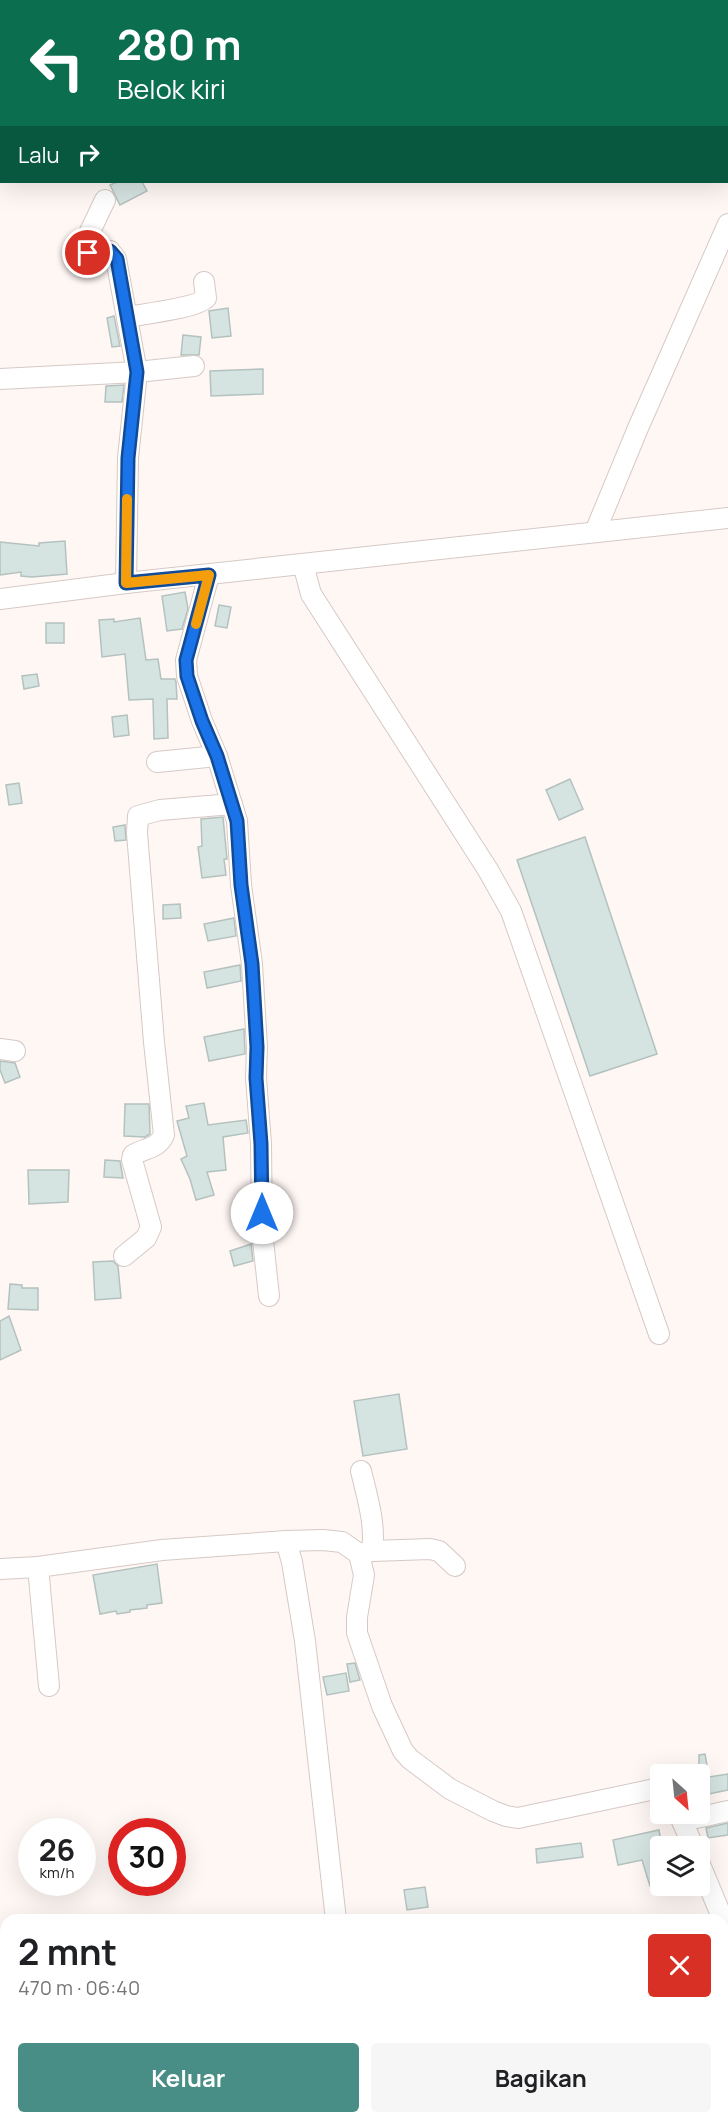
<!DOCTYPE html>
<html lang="id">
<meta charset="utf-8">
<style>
body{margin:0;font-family:Manrope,sans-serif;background:#f6f6f6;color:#202124;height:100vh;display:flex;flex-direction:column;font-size:22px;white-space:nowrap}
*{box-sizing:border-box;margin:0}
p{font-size:20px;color:#757577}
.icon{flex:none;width:33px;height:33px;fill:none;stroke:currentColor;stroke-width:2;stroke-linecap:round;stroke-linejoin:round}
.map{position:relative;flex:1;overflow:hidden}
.panel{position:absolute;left:0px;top:1914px;width:729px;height:210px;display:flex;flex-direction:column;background:#fff;border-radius:18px 18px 0 0;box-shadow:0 6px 24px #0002}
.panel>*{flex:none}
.guide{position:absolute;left:0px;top:0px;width:729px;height:183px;box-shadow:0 6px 24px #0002;background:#0b6e4f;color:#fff;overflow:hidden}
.needle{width:39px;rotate:153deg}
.tools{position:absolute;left:650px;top:1764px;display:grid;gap:12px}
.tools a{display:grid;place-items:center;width:60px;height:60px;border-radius:6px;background:#fff;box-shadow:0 6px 24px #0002;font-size:30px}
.speed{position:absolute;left:18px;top:1818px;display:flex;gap:12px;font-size:30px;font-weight:700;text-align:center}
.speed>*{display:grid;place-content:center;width:78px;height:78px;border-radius:50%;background:#fff;box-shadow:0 6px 24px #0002;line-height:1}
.speed small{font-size:15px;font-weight:400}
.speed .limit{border:9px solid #d22;background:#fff;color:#111}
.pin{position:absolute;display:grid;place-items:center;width:51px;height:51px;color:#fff;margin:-26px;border:3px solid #fff;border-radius:50%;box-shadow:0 2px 6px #0007}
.me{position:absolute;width:66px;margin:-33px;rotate:0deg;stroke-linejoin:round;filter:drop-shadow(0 0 4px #0008)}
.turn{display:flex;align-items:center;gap:21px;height:126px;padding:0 18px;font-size:27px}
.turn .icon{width:78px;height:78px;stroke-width:2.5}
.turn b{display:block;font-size:42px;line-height:51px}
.then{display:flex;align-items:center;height:57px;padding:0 18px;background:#0003;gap:12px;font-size:22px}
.round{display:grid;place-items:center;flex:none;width:63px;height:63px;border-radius:6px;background:#f6f6f6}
.headline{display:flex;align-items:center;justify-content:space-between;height:102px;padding:0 18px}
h1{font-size:36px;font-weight:700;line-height:45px}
.primary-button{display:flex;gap:12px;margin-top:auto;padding:12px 18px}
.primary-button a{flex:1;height:69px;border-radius:6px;background:#488e86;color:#fff;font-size:24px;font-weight:700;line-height:69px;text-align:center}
.primary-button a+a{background:#f6f6f6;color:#202124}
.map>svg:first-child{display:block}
</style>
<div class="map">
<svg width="728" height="2124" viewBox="0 0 728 2124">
<rect width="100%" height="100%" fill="#fff7f4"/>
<g fill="#d5e3e1" stroke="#b4c2bf" stroke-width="1.5">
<path d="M117,182H142L147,191L120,205L110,185Z"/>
<path d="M228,308L231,336L212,338L209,311Z"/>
<path d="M114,316L120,346L112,347L107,318Z"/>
<path d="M183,335L201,337L199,355H181Z"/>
<path d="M263,369V394L211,396L210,371Z"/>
<path d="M124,385L122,402H105L106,386Z"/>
<path d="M65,541L67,574L32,577L21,576V572L0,575V542L39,546V543Z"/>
<path d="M185,592L188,609L182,629L167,631L162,596Z"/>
<path d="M219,605L231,607L227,628L215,626Z"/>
<path d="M140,618L146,660L158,659L161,679H175L176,682L177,699H167L168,738L154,739L153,699L129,700L125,654L102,657L99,620L114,619V622Z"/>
<rect x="46" y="623" width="18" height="20"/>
<path d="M37,674L39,686L24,689L22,676Z"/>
<path d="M127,715L129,735L114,737L112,717Z"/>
<path d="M570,779L583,809L559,820L546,790Z"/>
<path d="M19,783L22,803L9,805L6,785Z"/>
<path d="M223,817L227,859H224L226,875L202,878L198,847L202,846L201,819Z"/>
<path d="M125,825L126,840L115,841L113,827Z"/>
<path d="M585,837L657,1054L590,1076L517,860Z"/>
<path d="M180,904L181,918L163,919V905Z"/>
<path d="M234,918L236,936L208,941L204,924Z"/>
<path d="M240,965L241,981L207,988L204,972Z"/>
<path d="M244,1029L245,1054L209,1061L204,1037Z"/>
<path d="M0,1061L15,1063L20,1077L5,1083L0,1070Z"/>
<path d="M204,1103L208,1125L246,1120L248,1133L223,1137L226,1170L207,1172L214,1195L196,1200L190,1179L181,1159L187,1156L177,1121L189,1118L186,1106Z"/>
<path d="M125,1104H149L150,1134L145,1137L124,1136Z"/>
<path d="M105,1160L120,1161L123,1178L104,1177Z"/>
<path d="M28,1170H69L68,1202L29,1204Z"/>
<path d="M251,1244L253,1261L234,1266L230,1251Z"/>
<path d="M113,1261L118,1266L121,1298L95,1300L93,1262Z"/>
<path d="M10,1284L22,1285V1288H38V1310L8,1309Z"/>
<path d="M9,1316L21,1350L0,1360V1321Z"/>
<path d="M399,1394L407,1449L363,1456L354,1401Z"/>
<path d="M157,1564L162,1603L147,1605V1608L130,1610V1612L117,1614L116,1611L100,1614L93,1575Z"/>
<path d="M355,1663L360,1680L350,1682L347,1664Z"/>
<path d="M346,1673L349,1691L327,1695L323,1677Z"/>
<path d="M705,1754L709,1777L728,1774V1790L699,1796V1755Z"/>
<path d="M728,1823V1835L708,1838L706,1828Z"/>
<path d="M659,1830L662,1846H660V1883L650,1886L642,1860L618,1865L613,1840Z"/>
<path d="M581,1843L583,1857L537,1863L536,1849Z"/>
<path d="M425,1887L428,1907L407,1910L404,1890Z"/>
</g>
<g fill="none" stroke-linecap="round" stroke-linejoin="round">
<g stroke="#d6c9c5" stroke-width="22">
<g id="minor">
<path d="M613,0L617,2"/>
<path d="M105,200L84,244L85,249L88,253L110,251L116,259L137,372L128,458L126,583"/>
<path d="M127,317C143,314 197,308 206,298L204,282"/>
<path d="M0,379L137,372L194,366"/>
<path d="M595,532L638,428L728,224"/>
<path d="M303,564L311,594L488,870L511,911L659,1334"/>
<path d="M209,575L186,660L187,676L202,721L217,756L237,821L241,885L252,964L257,1047L256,1078L261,1144L262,1231L269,1296"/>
<path d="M0,599L126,583L728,518"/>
<path d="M157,762L217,756"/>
<path d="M0,1049L15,1051"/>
<path d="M124,1256L146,1238L151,1227L132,1160L133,1155C144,1148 158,1149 164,1135L154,1042L137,833L138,816L160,810L232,804"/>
<path d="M361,1471C367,1496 376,1525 372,1551"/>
<path d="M286,1541L292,1562L305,1641L336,1920"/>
<path d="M359,1554L372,1551L430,1549L439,1551L455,1566"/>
<path d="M38,1567L49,1686"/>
<path d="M0,1569L38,1567L162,1550L286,1541L323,1540L342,1542L359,1554L364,1575L357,1617V1633L382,1706L403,1751L410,1759L450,1789L493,1811L506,1816L518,1818L655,1789L660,1792"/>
<path d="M679,1814L693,1846"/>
<path d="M682,1821L728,1811"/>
<path d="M699,1862L726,1927L728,1936"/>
<path d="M724,1956L728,1936"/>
<path d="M723,2040L728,2039"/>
<path d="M660,2122L728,2118"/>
<path d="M356,2124V2118"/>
</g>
</g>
<use href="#minor" stroke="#fff" stroke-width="20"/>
</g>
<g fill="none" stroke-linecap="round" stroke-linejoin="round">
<g stroke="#114b97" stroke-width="15">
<path id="route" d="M88,253L110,251L117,259L137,372L128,458L126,583L209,575L186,660L187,676L202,721L217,756L237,821L241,885L252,964L257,1047L256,1078L261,1144L262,1213"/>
</g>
<use href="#route" stroke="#1a73e8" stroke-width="10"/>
<path stroke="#f59e0b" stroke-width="10" d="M127,499L126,583L209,575L196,624"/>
</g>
</svg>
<div class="tools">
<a><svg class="needle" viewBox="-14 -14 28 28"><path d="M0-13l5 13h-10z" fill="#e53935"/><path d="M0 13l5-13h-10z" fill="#757577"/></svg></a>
<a><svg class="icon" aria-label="layers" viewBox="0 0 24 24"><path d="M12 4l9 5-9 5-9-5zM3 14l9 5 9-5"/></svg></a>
</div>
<div class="speed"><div>26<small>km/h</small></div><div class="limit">30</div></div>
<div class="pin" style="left:88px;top:253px;background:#d93025"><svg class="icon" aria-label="arrive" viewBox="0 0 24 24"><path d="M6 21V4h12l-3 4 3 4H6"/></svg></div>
<svg class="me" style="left:262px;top:1213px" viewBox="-20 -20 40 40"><circle r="19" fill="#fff"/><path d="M0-13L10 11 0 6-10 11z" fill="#1a73e8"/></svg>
<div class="guide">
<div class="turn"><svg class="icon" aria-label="left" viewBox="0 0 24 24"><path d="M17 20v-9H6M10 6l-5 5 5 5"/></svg><div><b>280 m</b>Belok kiri</div></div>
<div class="then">Lalu<svg class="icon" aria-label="right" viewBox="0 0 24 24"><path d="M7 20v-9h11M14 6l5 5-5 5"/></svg></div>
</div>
<section class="panel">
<div class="headline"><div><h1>2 mnt</h1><p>470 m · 06:40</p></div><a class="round" style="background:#d93025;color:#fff"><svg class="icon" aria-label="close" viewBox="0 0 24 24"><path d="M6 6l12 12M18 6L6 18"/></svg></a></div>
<div class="primary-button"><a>Keluar</a><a>Bagikan</a></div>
</section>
</div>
